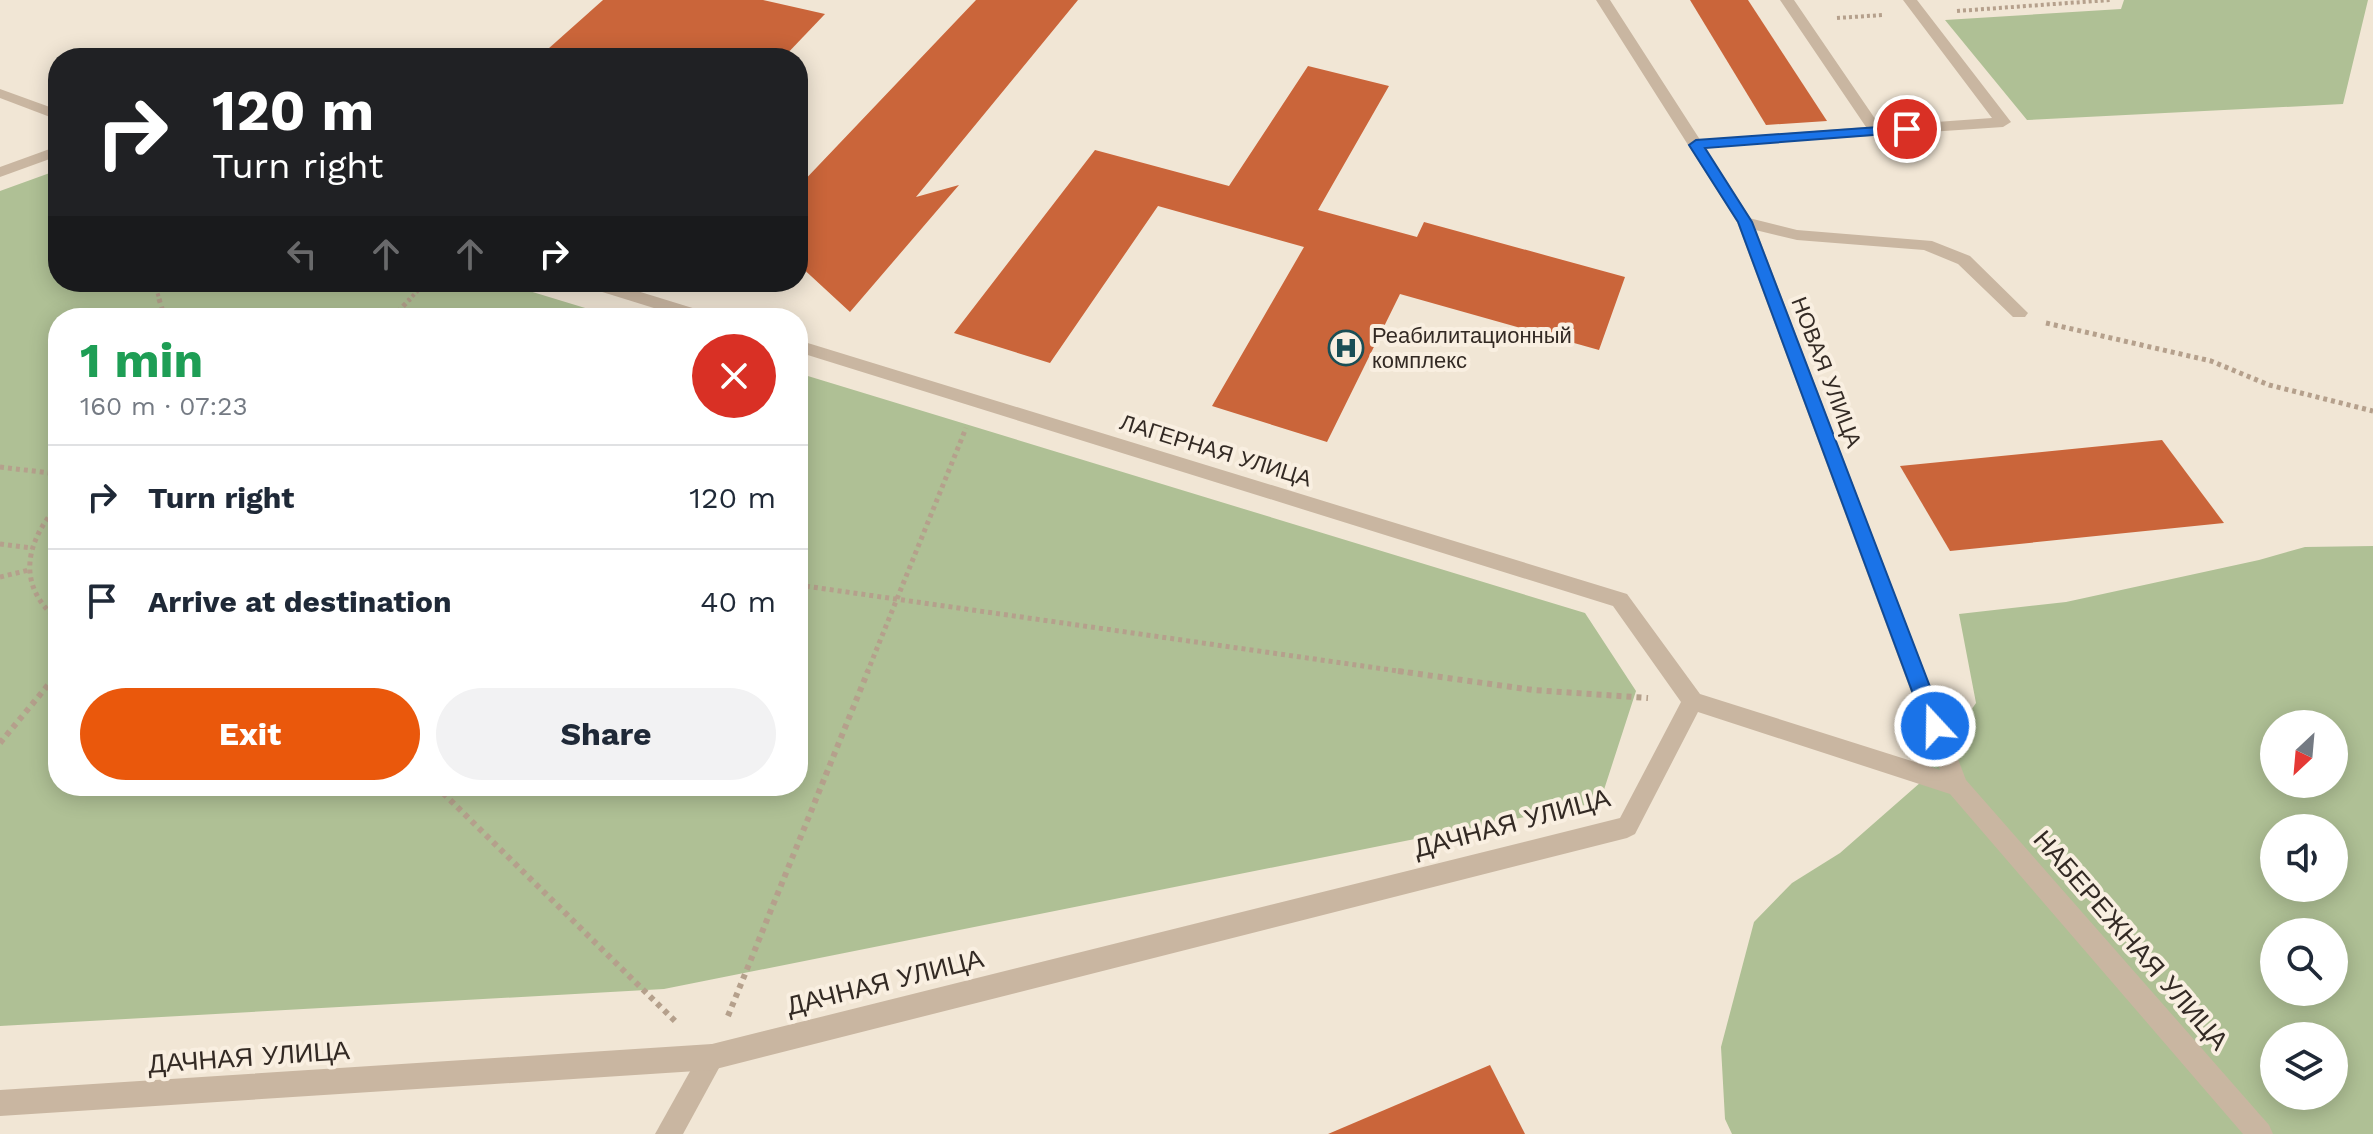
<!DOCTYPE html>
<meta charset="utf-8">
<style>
body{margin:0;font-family:"Work Sans",sans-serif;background:#f2f2f3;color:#1f2937;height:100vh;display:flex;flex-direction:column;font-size:30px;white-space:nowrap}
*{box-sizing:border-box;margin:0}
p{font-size:26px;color:#747a83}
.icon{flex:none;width:44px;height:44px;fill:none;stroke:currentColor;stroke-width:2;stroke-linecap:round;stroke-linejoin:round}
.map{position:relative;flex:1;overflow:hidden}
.side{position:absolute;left:48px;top:308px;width:760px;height:488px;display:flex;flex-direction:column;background:#fff;border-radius:32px;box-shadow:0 4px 20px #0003}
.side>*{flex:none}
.banner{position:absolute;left:48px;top:48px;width:760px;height:244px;border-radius:32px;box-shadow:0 4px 20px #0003;background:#202124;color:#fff;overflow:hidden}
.needle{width:52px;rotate:206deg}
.controls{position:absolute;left:2260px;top:710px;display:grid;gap:16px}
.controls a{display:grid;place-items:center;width:88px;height:88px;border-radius:50%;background:#fff;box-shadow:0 4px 20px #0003;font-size:40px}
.pin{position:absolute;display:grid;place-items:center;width:68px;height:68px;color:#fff;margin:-34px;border:4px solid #fff;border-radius:50%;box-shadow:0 2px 8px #0007}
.me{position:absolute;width:88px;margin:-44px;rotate:339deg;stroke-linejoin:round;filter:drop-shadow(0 0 6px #0008)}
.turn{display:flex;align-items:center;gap:28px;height:168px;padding:0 32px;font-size:36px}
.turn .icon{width:104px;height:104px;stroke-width:2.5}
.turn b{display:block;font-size:56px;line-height:68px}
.lanes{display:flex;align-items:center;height:76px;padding:0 32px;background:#0003;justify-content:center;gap:40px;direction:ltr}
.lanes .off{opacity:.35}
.round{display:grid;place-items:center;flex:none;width:84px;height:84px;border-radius:42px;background:#f2f2f3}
.headline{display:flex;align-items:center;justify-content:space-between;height:136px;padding:0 32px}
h1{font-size:48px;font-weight:700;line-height:60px;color:#1e9e55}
.action{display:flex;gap:16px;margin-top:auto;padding:16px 32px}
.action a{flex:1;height:92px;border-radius:48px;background:#ea580c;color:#fff;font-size:32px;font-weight:700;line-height:92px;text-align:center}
.action a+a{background:#f2f2f3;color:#1f2937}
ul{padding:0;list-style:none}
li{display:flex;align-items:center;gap:24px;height:104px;padding:0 32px;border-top:2px solid #e0e1e3}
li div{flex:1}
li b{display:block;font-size:30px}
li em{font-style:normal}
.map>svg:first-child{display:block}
</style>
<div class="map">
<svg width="2373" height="1134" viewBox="0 0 2373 1134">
<rect width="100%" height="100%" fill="#f1e6d5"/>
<g fill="#afc095" fill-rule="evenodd">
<path d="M2124,0H2368L2343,104L2027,120L1945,20L2121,9Z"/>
<path d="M58,170V282H500L618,318H58V786H798V373L1585,613L1636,691L1600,802L664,989L0,1026V191Z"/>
<path d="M2373,546V1134H1732L1725,1119L1721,1047L1754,922L1792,883L1840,853L1921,782L1976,703L1959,614L2066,602L2259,560L2305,547ZM2274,724H2334V784H2274ZM2274,828H2334V888H2274ZM2274,932H2334V992H2274ZM2274,1036H2334V1096H2274Z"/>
</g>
<g fill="#ca653a">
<path d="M603,0H763L825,14L783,58H587L548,49Z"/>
<path d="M976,0H1078L916,197L959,185L850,312L798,264V187Z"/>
<path d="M1690,0H1748L1827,121L1766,125Z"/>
<path d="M1308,66L1389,86L1318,210L1417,237L1424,222L1625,277L1599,350L1400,294L1327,442L1212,406L1304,247L1158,206L1050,363L954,333L1095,150L1229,186Z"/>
<path d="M2162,440L2224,523L1950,551L1900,466Z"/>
<path d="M1490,1065L1525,1134H1328Z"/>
</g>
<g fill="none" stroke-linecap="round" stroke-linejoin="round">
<g stroke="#b5a08c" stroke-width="4" stroke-dasharray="3 3" stroke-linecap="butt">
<path d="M1957,11L2110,0"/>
<path d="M1837,18L1883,15"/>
<path d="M154,282L160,301"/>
<path d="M408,301L426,282"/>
</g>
<g stroke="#b5a08c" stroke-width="5" stroke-dasharray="4 4" stroke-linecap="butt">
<path d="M159,299L165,318"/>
<path d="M392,318L410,299"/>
<path d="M2046,323L2211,361L2269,385L2373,411"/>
<path d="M0,467L58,474"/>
<path d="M58,505C25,543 16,585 58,620"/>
<path d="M0,544L32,548"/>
<path d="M0,577L29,570"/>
<path d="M798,585L1412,673"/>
<path d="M867,673L966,428"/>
</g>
<g stroke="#b5a08c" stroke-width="6" stroke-dasharray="5 5" stroke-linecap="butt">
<path d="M1398,671L1533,690L1648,698"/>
<path d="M0,743L58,673"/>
<path d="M436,786L676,1022"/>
<path d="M728,1016L868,671"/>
</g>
<g fill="#c9b6a1" fill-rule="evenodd">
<path d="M1780,0H1794L1880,126L1992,118L1903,0H1917L2011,122L2003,127L1691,148V142L1696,140L1866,127Z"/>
<path d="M1745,217L1797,230L1932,241L1970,256L2028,313L2025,317H2013L1958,264L1924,250L1797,240L1739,226V218Z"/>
<path d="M712,1044L721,1048L725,1057L683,1134H655L703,1048Z"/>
</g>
<g fill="#c9b6a1" fill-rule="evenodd">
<path d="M1596,0H1610L1753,222L1966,780L2269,1125L2273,1134H2243L1950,794L1698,712L1635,834L1627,838L712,1070L0,1116V1090L712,1044L1620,818L1681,702L1613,606L798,352V340L1627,594L1700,694L1940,770L1737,222Z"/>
<path d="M0,89L58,110V120L0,98Z"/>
<path d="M58,146V156L0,177V167Z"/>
<path d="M581,282H608L712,314L715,318H686L583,286Z"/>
</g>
</g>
<path fill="#1a73e8" stroke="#114b97" stroke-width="2" d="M1907,125L1912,126V132L1705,148L1752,222L1945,726L1942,732L1935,735L1928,732L1925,726L1738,222L1689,145L1696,140Z"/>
<defs>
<g id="hospital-ring" transform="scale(1.8)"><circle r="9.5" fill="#f9efe1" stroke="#194e55" stroke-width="1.5"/><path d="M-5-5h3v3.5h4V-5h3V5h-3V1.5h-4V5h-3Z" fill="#194e55"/></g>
</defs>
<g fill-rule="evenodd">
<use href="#hospital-ring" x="1346" y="348"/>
</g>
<g text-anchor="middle" stroke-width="8" stroke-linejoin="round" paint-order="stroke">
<g font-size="22" fill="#332a24" stroke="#f9efe1" text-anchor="start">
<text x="1372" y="343">Реабилитационный<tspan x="1372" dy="25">комплекс</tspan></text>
</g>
<g font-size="22" fill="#332a24" stroke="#f9efe1">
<text transform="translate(1827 372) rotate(69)" y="8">НОВАЯ УЛИЦА</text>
<text transform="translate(1216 450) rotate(17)" y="8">ЛАГЕРНАЯ УЛИЦА</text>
</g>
<g font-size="26" fill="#332a24" stroke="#f9efe1">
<text transform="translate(1512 823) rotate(-15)" y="9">ДАЧНАЯ УЛИЦА</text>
<text transform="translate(2131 940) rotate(49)" y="9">НАБЕРЕЖНАЯ УЛИЦА</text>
<text transform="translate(885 982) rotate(-14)" y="9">ДАЧНАЯ УЛИЦА</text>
<text transform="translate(249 1057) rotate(-4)" y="9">ДАЧНАЯ УЛИЦА</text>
</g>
</g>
</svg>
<div class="controls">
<a><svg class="needle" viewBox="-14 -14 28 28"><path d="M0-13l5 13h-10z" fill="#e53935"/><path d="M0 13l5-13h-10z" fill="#747a83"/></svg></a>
<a><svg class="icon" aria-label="sound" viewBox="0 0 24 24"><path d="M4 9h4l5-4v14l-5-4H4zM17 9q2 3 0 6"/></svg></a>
<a><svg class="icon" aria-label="search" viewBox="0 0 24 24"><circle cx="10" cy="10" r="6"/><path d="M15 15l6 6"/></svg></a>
<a><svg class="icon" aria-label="layers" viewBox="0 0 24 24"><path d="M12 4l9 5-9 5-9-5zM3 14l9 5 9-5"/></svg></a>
</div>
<div class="pin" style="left:1907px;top:129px;background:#d93025"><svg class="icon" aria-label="arrive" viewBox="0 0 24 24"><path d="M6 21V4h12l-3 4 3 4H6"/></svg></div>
<svg class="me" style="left:1935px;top:726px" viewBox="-20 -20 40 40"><circle r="17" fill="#1a73e8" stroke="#fff" stroke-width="3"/><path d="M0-11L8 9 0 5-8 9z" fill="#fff"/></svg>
<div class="banner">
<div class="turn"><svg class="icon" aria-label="right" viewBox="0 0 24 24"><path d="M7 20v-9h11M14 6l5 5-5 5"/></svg><div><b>120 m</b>Turn right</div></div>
<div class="lanes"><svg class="icon off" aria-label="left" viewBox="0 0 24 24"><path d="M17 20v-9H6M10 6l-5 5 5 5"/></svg><svg class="icon off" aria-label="ahead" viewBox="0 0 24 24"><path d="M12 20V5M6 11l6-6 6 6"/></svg><svg class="icon off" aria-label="ahead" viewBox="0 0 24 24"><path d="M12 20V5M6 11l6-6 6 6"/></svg><svg class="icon" aria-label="right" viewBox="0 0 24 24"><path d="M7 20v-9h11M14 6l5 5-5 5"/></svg></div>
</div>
<section class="side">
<div class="headline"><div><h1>1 min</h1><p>160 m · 07:23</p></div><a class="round" style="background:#d93025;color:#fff"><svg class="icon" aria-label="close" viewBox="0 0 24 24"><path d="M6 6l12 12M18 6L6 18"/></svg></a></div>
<ul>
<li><svg class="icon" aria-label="right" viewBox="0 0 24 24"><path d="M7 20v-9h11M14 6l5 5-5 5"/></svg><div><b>Turn right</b></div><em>120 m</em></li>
<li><svg class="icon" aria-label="arrive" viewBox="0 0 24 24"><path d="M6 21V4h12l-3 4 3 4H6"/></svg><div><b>Arrive at destination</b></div><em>40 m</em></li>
</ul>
<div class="action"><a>Exit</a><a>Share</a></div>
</section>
</div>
